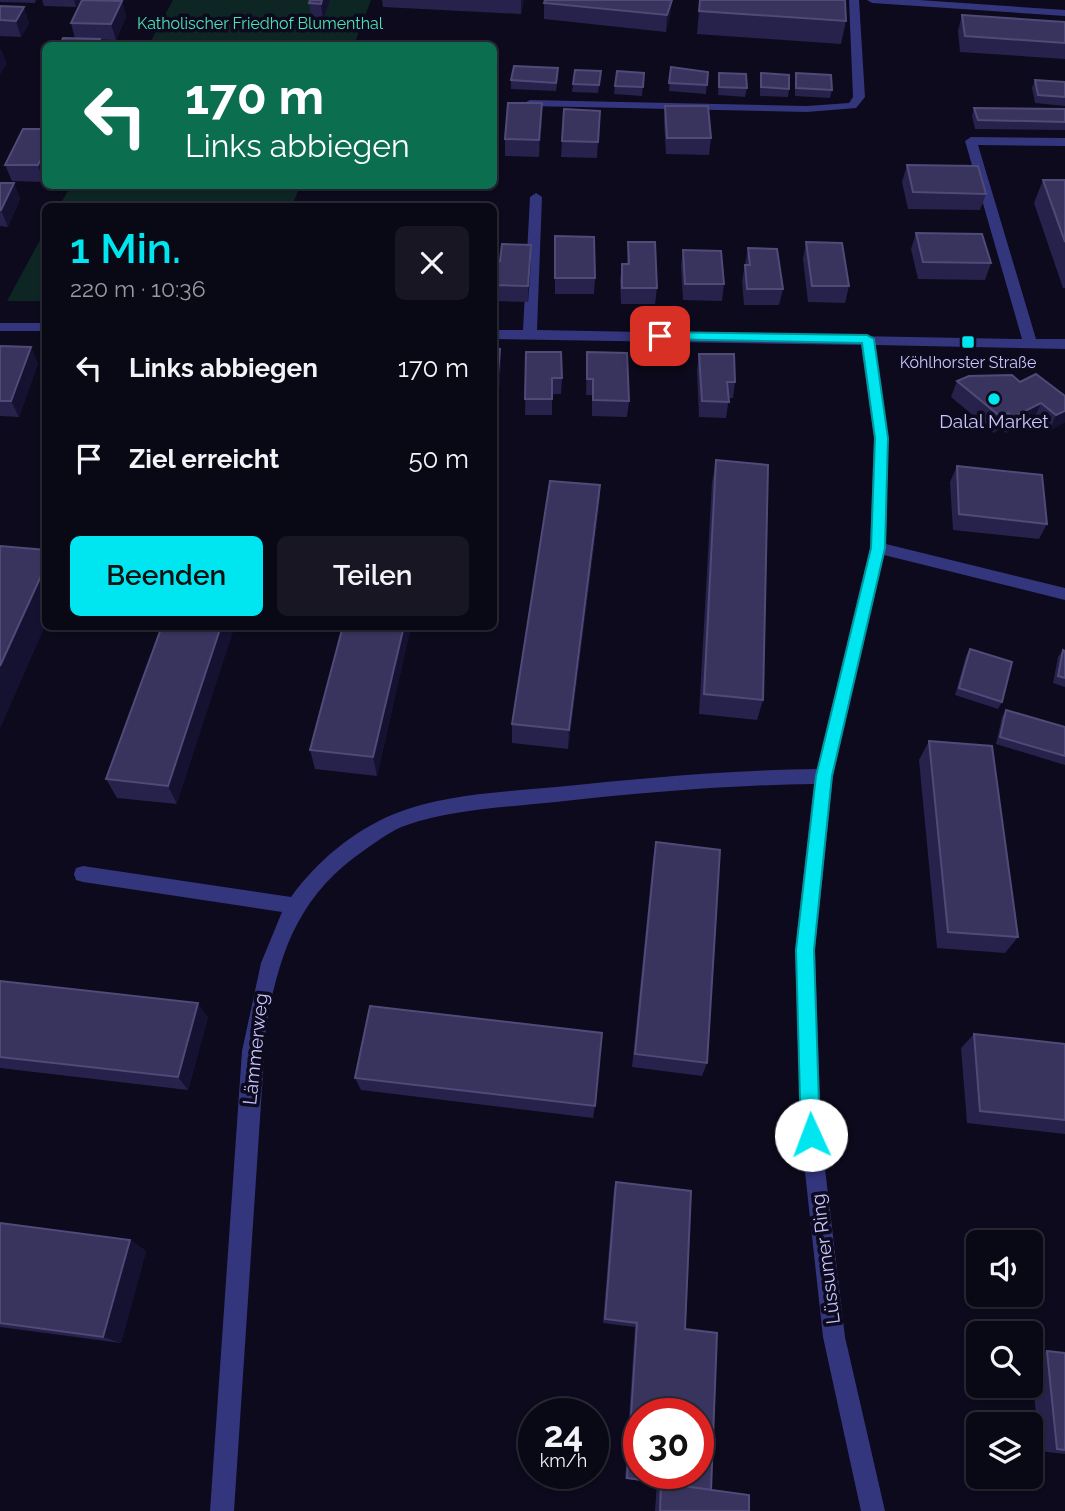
<!DOCTYPE html>
<html lang="de">
<meta charset="utf-8">
<style>
body{margin:0;font-family:Raleway,sans-serif;background:#171622;color:#f1f3f6;height:100vh;display:flex;flex-direction:column;font-size:26px;white-space:nowrap}
*{box-sizing:border-box;margin:0}
p{font-size:23px;color:#999aa0}
.icon{flex:none;width:38px;height:38px;fill:none;stroke:currentColor;stroke-width:2;stroke-linecap:round;stroke-linejoin:round}
.map{position:relative;flex:1;overflow:hidden}
.side{position:absolute;left:42px;top:203px;width:455px;height:427px;display:flex;flex-direction:column;background:#090815;border-radius:10px;box-shadow:0 2px 5px #0004,0 0 0 2px #292934}
.side>*{flex:none}
.banner{position:absolute;left:42px;top:42px;width:455px;height:147px;border-radius:10px;box-shadow:0 2px 5px #0004,0 0 0 2px #292934;background:#0b6e4f;color:#fff;overflow:hidden}
.buttons{position:absolute;left:966px;top:1230px;display:grid;gap:14px}
.buttons a{display:grid;place-items:center;width:77px;height:77px;border-radius:10px;background:#090815;box-shadow:0 2px 5px #0004,0 0 0 2px #292934;font-size:35px}
.speed{position:absolute;left:518px;top:1398px;display:flex;gap:14px;font-size:35px;font-weight:700;text-align:center}
.speed>*{display:grid;place-content:center;width:91px;height:91px;border-radius:50%;background:#090815;box-shadow:0 2px 5px #0004,0 0 0 2px #292934;line-height:1}
.speed small{font-size:18px;font-weight:400}
.speed .limit{border:10px solid #d22;background:#fff;color:#111}
.pin{position:absolute;display:grid;place-items:center;width:60px;height:60px;color:#fff;margin:-30px;border-radius:14px;box-shadow:0 4px 10px #0006}
.me{position:absolute;width:77px;margin:-38px;rotate:358deg;stroke-linejoin:round;filter:drop-shadow(0 0 5px #0008)}
.turn{display:flex;align-items:center;gap:24px;height:147px;padding:0 28px;font-size:32px}
.turn .icon{width:91px;height:91px;stroke-width:2.5}
.turn b{display:block;font-size:49px;line-height:60px}
.round{display:grid;place-items:center;flex:none;width:74px;height:74px;border-radius:10px;background:#171622}
.head{display:flex;align-items:center;justify-content:space-between;height:119px;padding:0 28px}
h1{font-size:42px;font-weight:600;line-height:52px;color:#00e6f0}
.button{display:flex;gap:14px;margin-top:auto;padding:14px 28px}
.button a{flex:1;height:80px;border-radius:10px;background:#00e6f0;color:#111;font-size:28px;font-weight:600;line-height:80px;text-align:center}
.button a+a{background:#171622;color:#f1f3f6}
ul{padding:0;list-style:none}
li{display:flex;align-items:center;gap:21px;height:91px;padding:0 28px}
li div{flex:1}
li b{display:block;font-size:26px}
li em{font-style:normal}
.map>svg:first-child{display:block}
</style>
<div class="map">
<svg width="1065" height="1511" viewBox="0 0 1065 1511">
<rect width="100%" height="100%" fill="#0c0a1c"/>
<g fill="#0d2624">
<path d="M173,0H371L354,45L148,46Z"/>
<path d="M71,186H300L292,206H59Z"/>
<path d="M45,231V301H7Z"/>
</g>
<g fill="none" stroke-linecap="round" stroke-linejoin="round">
<g fill="#33357d" fill-rule="evenodd">
<path d="M849,0H859L865,97L856,108L807,112L530,106L524,103L530,100L807,106L849,103L853,97Z"/>
<path d="M867,0H919L1065,10V16L872,3Z"/>
<path d="M971,137L1065,138V146L978,145L1036,339H1065V349L875,345L888,438L886,544L1065,588V600L884,555L833,776L815,950L821,1135L845,1337L885,1511H861L823,1337L801,1135L795,950L814,784C731,785 648,792 565,801C512,807 457,808 407,825C392,830 379,840 366,849C299,894 279,952 266,1028L234,1511H210L242,1051L261,963L282,912L83,882L76,880L74,874L76,868L83,866L291,897C317,861 353,831 394,814C444,794 503,792 556,787C643,778 730,770 817,769L870,548L874,438L861,345L494,339V330H523L530,197L536,193L542,197L537,330L1022,339L965,141Z"/>
<rect x="0" y="323" width="46" height="8"/>
</g>
</g>
<g fill="#27224b">
<path d="M0,0H36L35,3L0,2Z"/>
<path d="M42,0H80L76,7L44,6Z"/>
<path d="M310,0H330L323,20L312,19L309,3Z"/>
<path d="M382,0H524L521,14L383,7Z"/>
<path d="M700,0L846,21L841,44L697,34Z"/>
<path d="M122,1L126,17L116,40L75,39L71,23Z"/>
<path d="M544,3L671,12L666,32L544,19Z"/>
<path d="M0,6L29,23L21,37L0,36Z"/>
<path d="M962,15L1065,22V59L960,52L958,31Z"/>
<path d="M671,67L708,72L706,94L669,91Z"/>
<path d="M494,69L499,77L497,85H494Z"/>
<path d="M644,73L642,96L614,94L615,86Z"/>
<path d="M719,73L747,88L745,97L718,95Z"/>
<path d="M761,73L789,89L788,97L760,96V81Z"/>
<path d="M796,73L832,90L830,98L795,96V82Z"/>
<path d="M558,77L556,91L511,89V80Z"/>
<path d="M600,79L598,93L572,92L573,84Z"/>
<path d="M1035,80L1065,82V106L1035,103L1032,88Z"/>
<path d="M665,106L711,138L709,155L666,154L664,122Z"/>
<path d="M974,108L1065,109V130L975,129L972,116Z"/>
<path d="M600,111L597,158L561,157L562,141Z"/>
<path d="M542,120L539,157L505,156V139Z"/>
<path d="M46,129L44,182L12,181L5,165Z"/>
<path d="M907,165L986,194L980,210L908,209L902,182Z"/>
<path d="M1043,180H1065V288H1063L1034,203Z"/>
<path d="M0,183H14L20,199L8,227L0,226Z"/>
<path d="M916,233L991,263L985,280L918,279L911,249Z"/>
<path d="M555,236L595,278L594,294H555Z"/>
<path d="M628,242L657,288L655,304H621L620,280L622,264H627Z"/>
<path d="M806,242L849,286L845,303L808,302L803,259Z"/>
<path d="M531,245V261L528,302L494,301V266Z"/>
<path d="M748,248L783,289L779,305H744L742,281Z"/>
<path d="M683,250L724,284L722,301L683,300L681,266Z"/>
<path d="M0,346L38,363L19,417L0,416Z"/>
<path d="M494,349H500L501,365L497,414H494Z"/>
<path d="M526,352L562,378L561,394H552V415H525Z"/>
<path d="M587,352L629,401L627,417L592,416V395H586Z"/>
<path d="M699,354L735,382L733,398H729L726,418L699,417L697,370Z"/>
<path d="M1012,375L1065,422L1049,431L1034,418L1006,433L1001,429L994,433L951,397L957,381Z"/>
<path d="M716,460L763,700L757,720L699,714L712,482Z"/>
<path d="M957,466L1047,524L1039,539L953,530L950,482Z"/>
<path d="M600,485L599,508L568,749L512,743V724Z"/>
<path d="M162,626L177,804L117,798L106,779Z"/>
<path d="M411,626L377,776L315,769L310,750Z"/>
<path d="M970,649L1002,702L998,709L955,695L966,656Z"/>
<path d="M1063,650L1065,651V687L1053,683L1058,657Z"/>
<path d="M1006,710L1065,727V765L996,744L1002,717Z"/>
<path d="M929,741L1018,937L1005,953L937,948L919,760Z"/>
<path d="M656,842L707,1063L702,1076L632,1067L653,860Z"/>
<path d="M0,981L208,1017L188,1090L0,1068Z"/>
<path d="M974,1034L1065,1044V1134L967,1123L961,1048Z"/>
<path d="M355,1078L595,1106L593,1118L361,1090Z"/>
<path d="M616,1182L685,1329L711,1490L749,1511H655L657,1483L625,1479L635,1327L603,1323L614,1188Z"/>
<path d="M0,1223L130,1240L146,1251L121,1343L0,1327Z"/>
<path d="M1047,1351L1065,1353V1454L1039,1451L1031,1356Z"/>
</g>
<g fill="#151130">
<path d="M74,0H80L76,7Z"/>
<path d="M322,0H330L323,20L321,4Z"/>
<path d="M521,0H524L521,14Z"/>
<path d="M672,0L671,12L666,32L667,15Z"/>
<path d="M122,1L126,17L116,40L111,24Z"/>
<path d="M24,7L29,23L21,37L16,21Z"/>
<path d="M1,48L7,64L0,75V50Z"/>
<path d="M542,103V120L539,157V140Z"/>
<path d="M46,149V178L44,182L38,165Z"/>
<path d="M14,183L20,199L8,227L1,210Z"/>
<path d="M531,245V261L528,302V286Z"/>
<path d="M31,347L38,363L19,417L11,401Z"/>
<path d="M500,349L501,365L497,414L496,398Z"/>
<path d="M1041,403L1034,418L1006,433L1013,417Z"/>
<path d="M1065,411V422L1049,431L1056,415Z"/>
<path d="M1008,413L1001,429L994,433L1001,417Z"/>
<path d="M600,485L599,508L568,749L569,730Z"/>
<path d="M46,565V624L0,729V666Z"/>
<path d="M221,626H235L177,804L168,786Z"/>
<path d="M404,626H411L377,776L373,757Z"/>
<path d="M198,1003L208,1017L188,1090L178,1077Z"/>
<path d="M130,1240L146,1251L121,1343L103,1337Z"/>
</g>
<g fill="#38345e" stroke="#4f4a77" stroke-width="2" fill-rule="evenodd">
<path d="M82,0L122,1L111,24L71,23Z"/>
<path d="M310,0H322L321,4L309,3Z"/>
<path d="M545,0H672L667,15L544,3Z"/>
<path d="M700,0H845L846,21L699,11Z"/>
<path d="M0,6L24,7L16,21L0,20Z"/>
<path d="M962,15L1065,22V43L965,36Z"/>
<path d="M63,38L100,39L97,46H60Z"/>
<path d="M514,66L558,68L556,83L511,80Z"/>
<path d="M671,67L708,72L707,85L669,83Z"/>
<path d="M494,69H498L497,77H494Z"/>
<path d="M575,70L601,71L599,85L573,84Z"/>
<path d="M617,71L644,73L643,87L615,86Z"/>
<path d="M719,73L746,74L747,88L719,87Z"/>
<path d="M761,73L789,75V89L761,87Z"/>
<path d="M796,73L831,75L832,90L796,88Z"/>
<path d="M1035,80L1065,82V97L1038,95Z"/>
<path d="M508,103H542L539,140L505,139Z"/>
<path d="M665,106H708L711,138H667Z"/>
<path d="M974,108L1065,109V122L978,120Z"/>
<path d="M564,109L600,111L598,142L562,141Z"/>
<path d="M23,129H46V149L38,165H5Z"/>
<path d="M907,165L978,166L986,194L913,192Z"/>
<path d="M1043,180H1065V242Z"/>
<path d="M0,183H14L1,210H0Z"/>
<path d="M916,233L982,234L991,263L923,262Z"/>
<path d="M555,236L594,237L595,278H555Z"/>
<path d="M628,242H655L657,288H622V264H629Z"/>
<path d="M806,242L842,243L849,286H812Z"/>
<path d="M502,244L531,245L528,286L494,285V261H500Z"/>
<path d="M748,248L777,249L783,289H747L745,265H750Z"/>
<path d="M683,250L721,251L724,284H685Z"/>
<path d="M0,346L31,347L11,401H0Z"/>
<path d="M494,349H500L496,398H494Z"/>
<path d="M526,352H561L562,378H552V399H525Z"/>
<path d="M587,352L627,353L629,401L593,400V379H587Z"/>
<path d="M699,354H734L735,382H727L729,402L702,401Z"/>
<path d="M1036,374L1065,396V411L1056,415L1041,403L1013,417L1008,413L1001,417L957,381L969,376L1012,375L1020,382Z"/>
<path d="M716,460L768,465L763,700L704,694Z"/>
<path d="M957,466L1042,475L1047,524L959,514Z"/>
<path d="M550,481L600,485L569,730L512,724Z"/>
<path d="M0,546L46,550V565L0,666Z"/>
<path d="M162,626H221L168,786L106,779Z"/>
<path d="M343,626H404L373,757L310,750Z"/>
<path d="M970,649L1012,662L1002,702L959,688Z"/>
<path d="M1063,650L1065,651V678L1058,676Z"/>
<path d="M1006,710L1065,727V756L1000,737Z"/>
<path d="M929,741L992,746L1018,937L948,932Z"/>
<path d="M656,842L720,850L707,1063L635,1054Z"/>
<path d="M0,981L198,1003L178,1077L0,1057Z"/>
<path d="M370,1006L602,1033L595,1106L355,1078Z"/>
<path d="M974,1034L1065,1044V1120L980,1111Z"/>
<path d="M616,1182L691,1191L685,1329L717,1333L711,1490L627,1478L637,1323L605,1319ZM639,1414H698V1474H639Z"/>
<path d="M0,1223L130,1240L103,1337L0,1323Z"/>
<path d="M1047,1351L1065,1353V1450L1057,1449Z"/>
<path d="M661,1483L749,1495V1511H660Z"/>
</g>
<path fill="#00e6f0" stroke="#00969c" stroke-width="2" d="M660,332L867,335L874,339L888,438L885,548L832,776L814,950L820,1135L818,1142L811,1144L804,1142L801,1135L796,950L816,776L871,548L875,438L862,343L656,339V333Z"/>
<g fill="#00e6f0" stroke="#0c0a1c" stroke-width="2.5">
<rect x="961" y="335" width="14" height="14" rx="3.5"/>
<circle cx="994" cy="399" r="7"/>
</g>
<g text-anchor="middle" stroke-width="7" stroke-linejoin="round" paint-order="stroke">
<g font-size="16" fill="#4ee2b4" stroke="#0c0a1c">
<text x="260" y="29">Katholischer Friedhof Blumenthal</text>
</g>
<g font-size="16" fill="#c8c5ff" stroke="#0c0a1c">
<text x="968" y="368">Köhlhorster Straße</text>
</g>
<g font-size="19" fill="#c8c5ff" stroke="#0c0a1c">
<text x="994" y="428">Dalal Market</text>
</g>
<g font-size="19" fill="#c8c5ff" stroke="#0c0a1c">
<text transform="translate(255 1049) rotate(-84)" y="7">Lämmerweg</text>
<text transform="translate(825 1259) rotate(-97)" y="7">Lüssumer Ring</text>
</g>
</g>
</svg>
<div class="buttons">
<a><svg class="icon" aria-label="sound" viewBox="0 0 24 24"><path d="M4 9h4l5-4v14l-5-4H4zM17 9q2 3 0 6"/></svg></a>
<a><svg class="icon" aria-label="search" viewBox="0 0 24 24"><circle cx="10" cy="10" r="6"/><path d="M15 15l6 6"/></svg></a>
<a><svg class="icon" aria-label="layers" viewBox="0 0 24 24"><path d="M12 4l9 5-9 5-9-5zM3 14l9 5 9-5"/></svg></a>
</div>
<div class="speed"><div>24<small>km/h</small></div><div class="limit">30</div></div>
<div class="pin" style="left:660px;top:336px;background:#d93025"><svg class="icon" aria-label="arrive" viewBox="0 0 24 24"><path d="M6 21V4h12l-3 4 3 4H6"/></svg></div>
<svg class="me" style="left:811px;top:1135px" viewBox="-20 -20 40 40"><circle r="19" fill="#fff"/><path d="M0-13L10 11 0 6-10 11z" fill="#00e6f0"/></svg>
<div class="banner">
<div class="turn"><svg class="icon" aria-label="left" viewBox="0 0 24 24"><path d="M17 20v-9H6M10 6l-5 5 5 5"/></svg><div><b>170 m</b>Links abbiegen</div></div>
</div>
<section class="side">
<div class="head"><div><h1>1 Min.</h1><p>220 m · 10:36</p></div><a class="round"><svg class="icon" aria-label="close" viewBox="0 0 24 24"><path d="M6 6l12 12M18 6L6 18"/></svg></a></div>
<ul>
<li><svg class="icon" aria-label="left" viewBox="0 0 24 24"><path d="M17 20v-9H6M10 6l-5 5 5 5"/></svg><div><b>Links abbiegen</b></div><em>170 m</em></li>
<li><svg class="icon" aria-label="arrive" viewBox="0 0 24 24"><path d="M6 21V4h12l-3 4 3 4H6"/></svg><div><b>Ziel erreicht</b></div><em>50 m</em></li>
</ul>
<div class="button"><a>Beenden</a><a>Teilen</a></div>
</section>
</div>
